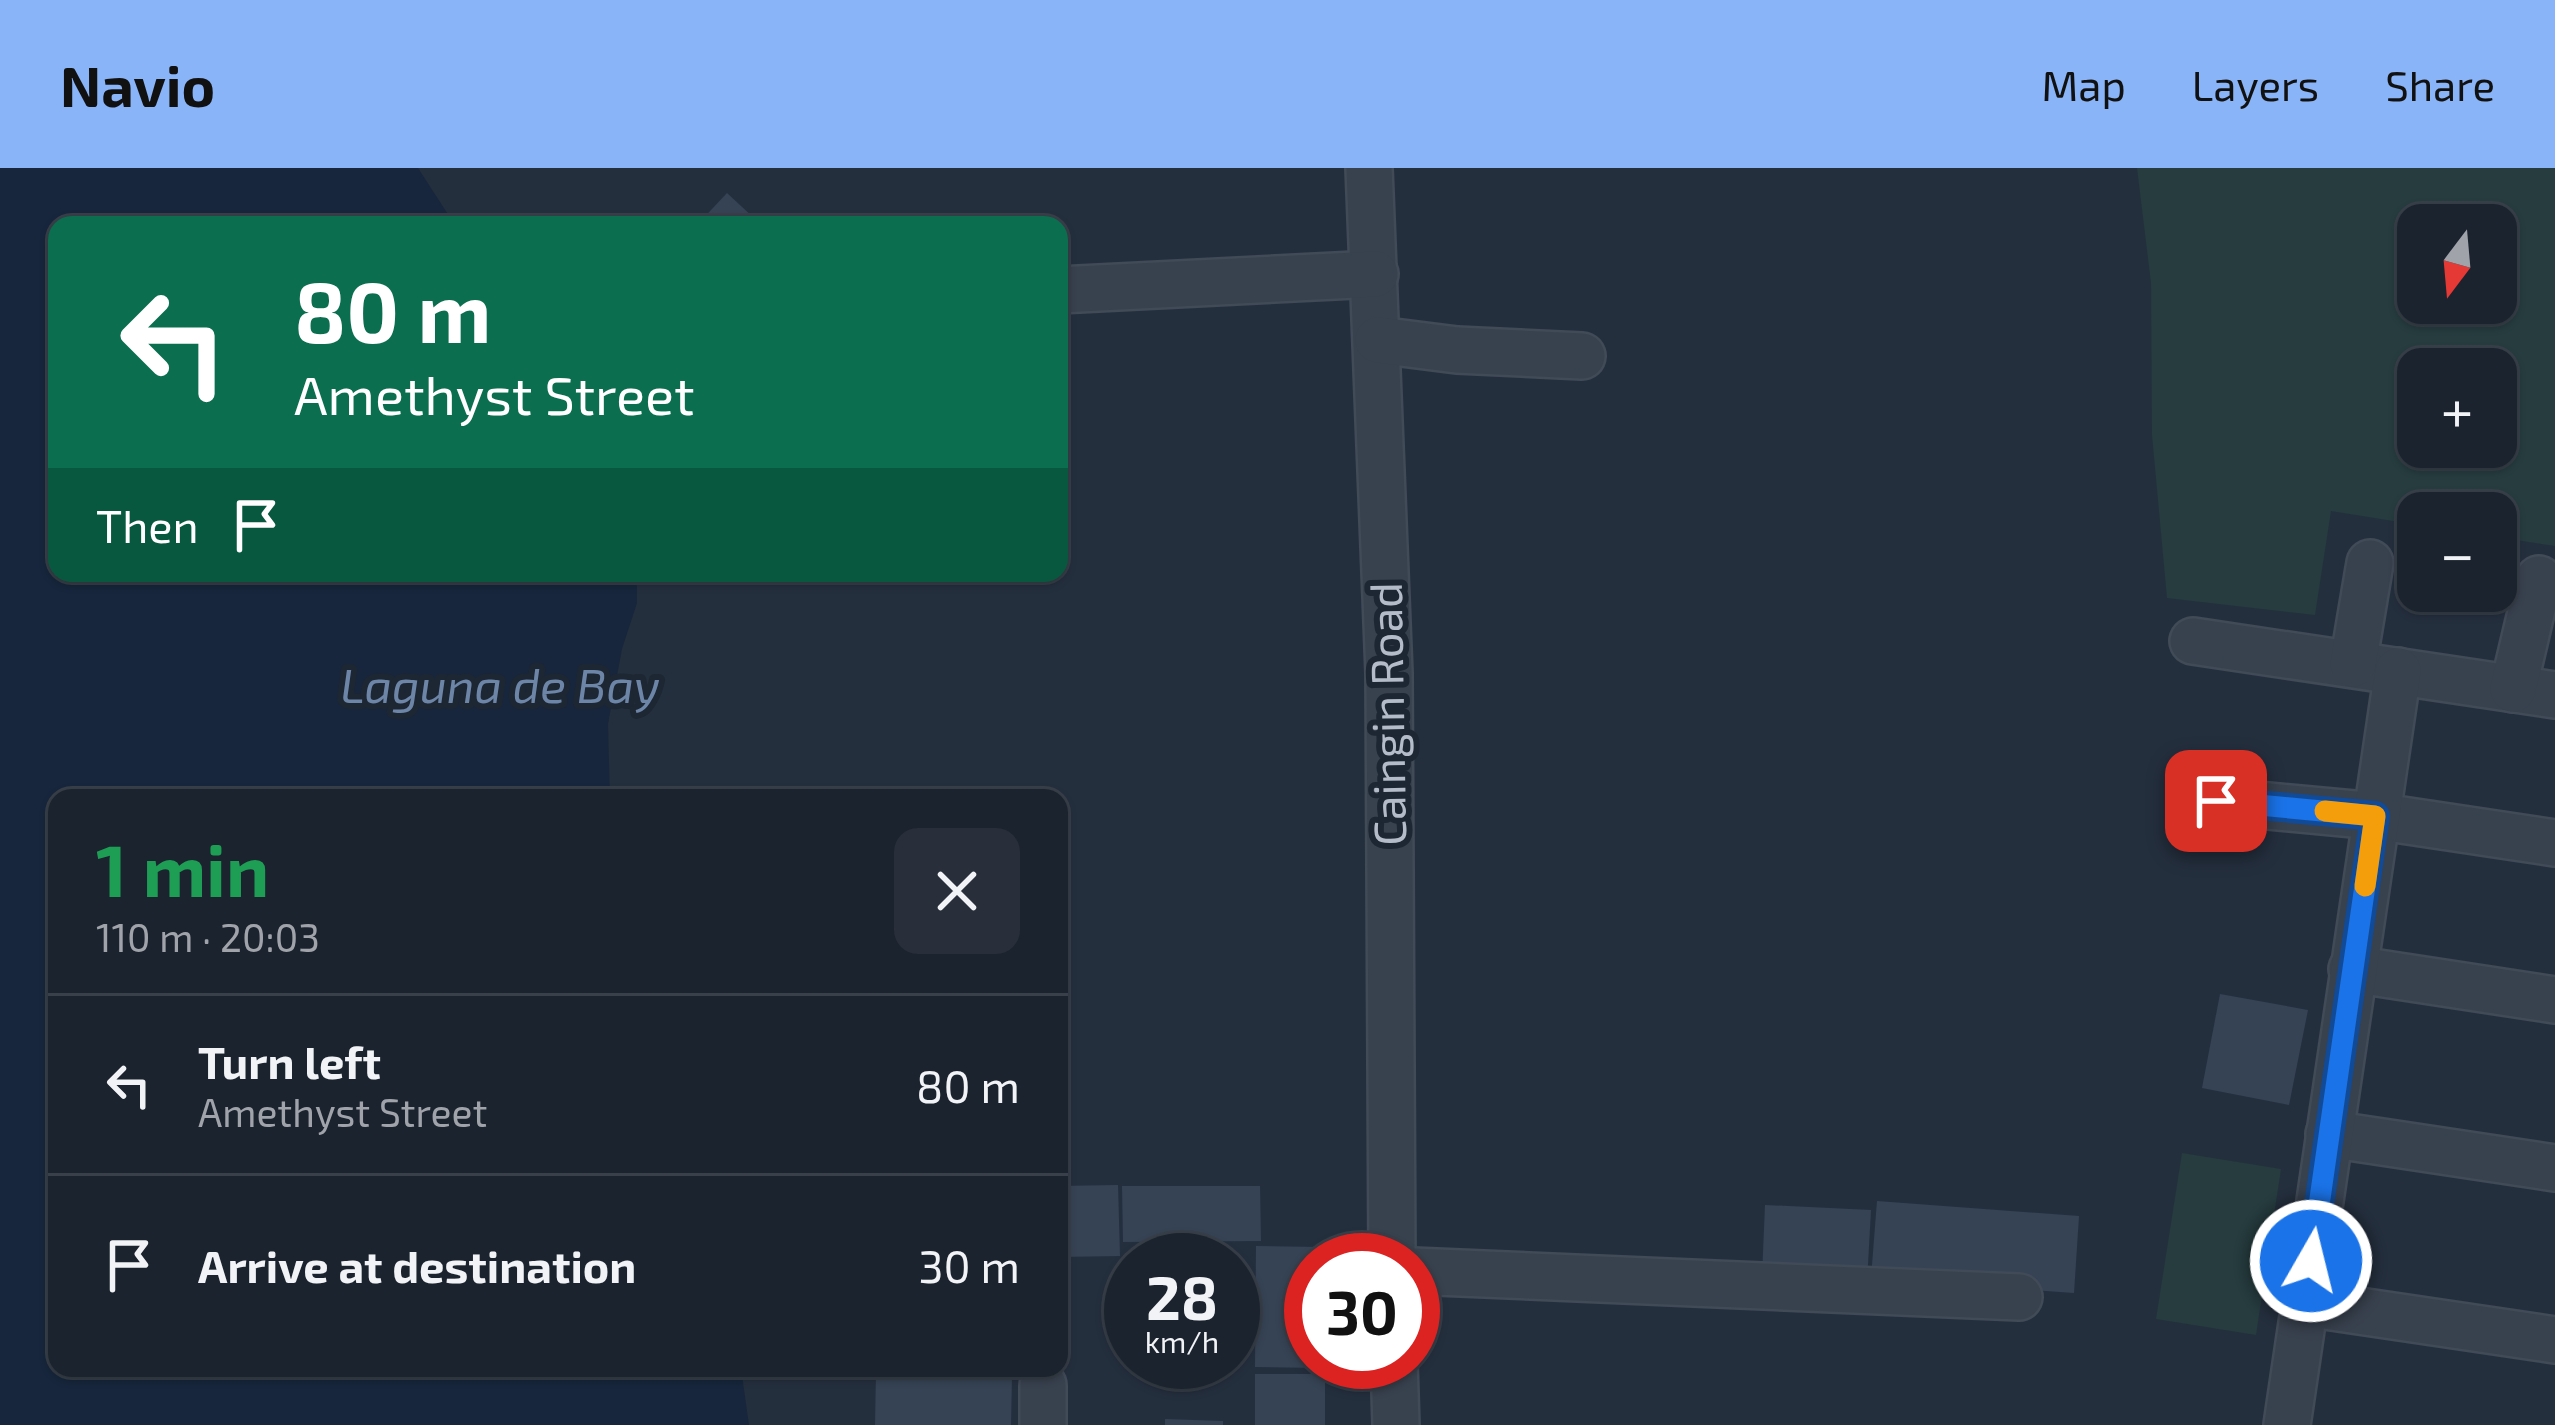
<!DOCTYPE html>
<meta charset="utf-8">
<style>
body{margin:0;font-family:"Exo 2",sans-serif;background:#282f3a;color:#f1f3f6;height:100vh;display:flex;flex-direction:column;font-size:45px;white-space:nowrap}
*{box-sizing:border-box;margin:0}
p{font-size:39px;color:#a0a4aa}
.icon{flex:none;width:66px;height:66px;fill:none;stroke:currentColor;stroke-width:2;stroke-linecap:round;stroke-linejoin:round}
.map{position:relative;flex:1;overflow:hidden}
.sheet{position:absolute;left:48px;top:621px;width:1020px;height:588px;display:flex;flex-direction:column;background:#1b232e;border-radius:24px;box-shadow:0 3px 9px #0004,0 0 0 3px #39404a}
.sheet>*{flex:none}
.banner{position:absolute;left:48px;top:48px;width:1020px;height:366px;border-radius:24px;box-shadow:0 3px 9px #0004,0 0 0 3px #39404a;background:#0b6e4f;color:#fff;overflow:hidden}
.needle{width:78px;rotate:196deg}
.tools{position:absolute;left:2397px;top:36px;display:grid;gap:24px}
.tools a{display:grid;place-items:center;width:120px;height:120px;border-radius:24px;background:#1b232e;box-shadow:0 3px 9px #0004,0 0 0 3px #39404a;font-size:60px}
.speed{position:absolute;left:1104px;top:1065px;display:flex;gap:24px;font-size:60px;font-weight:700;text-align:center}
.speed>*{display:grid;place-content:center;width:156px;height:156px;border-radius:50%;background:#1b232e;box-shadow:0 3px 9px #0004,0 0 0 3px #39404a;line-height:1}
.speed small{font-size:30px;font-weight:400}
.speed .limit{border:18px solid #d22;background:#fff;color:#111}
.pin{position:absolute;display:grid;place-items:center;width:102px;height:102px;color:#fff;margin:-51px;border-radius:24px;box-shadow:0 6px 18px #0006}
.me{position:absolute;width:132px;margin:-66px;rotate:8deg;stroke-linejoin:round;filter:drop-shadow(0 0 9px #0008)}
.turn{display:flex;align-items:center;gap:42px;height:252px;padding:0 48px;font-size:54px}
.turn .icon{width:156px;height:156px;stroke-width:2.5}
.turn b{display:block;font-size:84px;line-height:102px}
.then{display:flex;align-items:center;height:114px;padding:0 48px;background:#0003;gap:24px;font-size:45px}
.round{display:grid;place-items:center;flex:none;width:126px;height:126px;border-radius:24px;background:#282f3a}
.summary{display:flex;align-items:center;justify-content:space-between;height:204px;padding:0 48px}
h1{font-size:72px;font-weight:700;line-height:90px;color:#1e9e55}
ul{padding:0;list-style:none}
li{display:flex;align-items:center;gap:36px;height:180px;padding:0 48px;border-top:3px solid #39404a}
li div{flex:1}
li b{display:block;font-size:45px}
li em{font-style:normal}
header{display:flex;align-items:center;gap:72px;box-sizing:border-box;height:168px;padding:0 60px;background:#8ab4f8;color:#111}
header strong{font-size:57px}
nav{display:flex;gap:66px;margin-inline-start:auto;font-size:42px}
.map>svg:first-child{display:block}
</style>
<header>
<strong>Navio</strong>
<nav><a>Map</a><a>Layers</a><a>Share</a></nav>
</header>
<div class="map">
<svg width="2555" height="1257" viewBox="0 0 2555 1257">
<rect width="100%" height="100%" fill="#242f3e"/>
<g fill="#263c3f" fill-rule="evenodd">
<path d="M2137,0H2555V378L2496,369V345H2418V357L2331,343L2315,447L2167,430L2152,267L2151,115ZM2418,57H2496V135H2418ZM2418,201H2496V279H2418Z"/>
<path d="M2182,985L2281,1001L2256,1167L2156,1151Z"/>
</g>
<path fill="#17263c" d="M0,0H418L455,57H57V405H629L637,418V435L622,481L608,556L610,630H57V1200H741L749,1257H0Z"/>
<g fill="#364354">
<path d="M727,25L755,51L784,52L789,57H697Z"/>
<path d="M2220,826L2308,842L2289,937L2202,920Z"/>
<path d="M1118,1017L1120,1088L1059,1089V1018Z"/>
<path d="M1122,1018H1260L1261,1073L1123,1074Z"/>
<path d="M1877,1033L2079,1048L2074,1125L1871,1110Z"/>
<path d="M1765,1037L1871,1042L1867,1114L1762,1109Z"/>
<path d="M1256,1078L1321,1079V1092H1311V1194H1321V1200L1255,1199Z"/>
<path d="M876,1205L1012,1208L1011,1257H875Z"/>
<rect x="1255" y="1206" width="70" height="51"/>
<path d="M1165,1251L1223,1253V1257H1165Z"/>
</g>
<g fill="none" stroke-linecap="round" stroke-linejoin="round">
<g stroke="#414a57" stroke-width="50">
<g id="minor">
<path d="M1369,0L1389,505L1392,1092"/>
<path d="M1059,122L1375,106"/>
<path d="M1378,172L1457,182L1582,188"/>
<path d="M2193,473L2555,527"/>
<path d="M2353,496L2370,395"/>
<path d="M2513,521L2539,411"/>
<path d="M2216,633L2375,648L2555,675"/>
<path d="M2352,801L2555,832"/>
<path d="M2329,966L2555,1000"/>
<path d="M1413,1103L2019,1129"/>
<path d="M2305,1135L2555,1172"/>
<path d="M1394,1194L1396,1257"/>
<path d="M1043,1257V1217"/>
<path d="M2287,1257L2398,503"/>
</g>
</g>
<use href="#minor" stroke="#38414e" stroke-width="45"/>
</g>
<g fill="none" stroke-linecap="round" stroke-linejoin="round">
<g stroke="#114b97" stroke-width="30">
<path id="route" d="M2216,633L2375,648L2311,1093"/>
</g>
<use href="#route" stroke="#1a73e8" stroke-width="21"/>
<path stroke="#f59e0b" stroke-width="21" d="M2325,643L2375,648L2365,718"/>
</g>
<g text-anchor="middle" stroke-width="12" stroke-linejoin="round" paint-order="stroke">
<g font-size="45" fill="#b4bcc9" stroke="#1d2633">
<text transform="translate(1388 546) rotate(-91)" y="16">Caingin Road</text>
</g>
<g font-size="48" font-style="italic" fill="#6d86a8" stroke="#1d2633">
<text x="500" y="535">Laguna de Bay</text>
</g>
</g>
</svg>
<div class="tools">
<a><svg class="needle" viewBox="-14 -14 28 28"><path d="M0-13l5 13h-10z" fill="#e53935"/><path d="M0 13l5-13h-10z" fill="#a0a4aa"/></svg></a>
<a>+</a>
<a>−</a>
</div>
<div class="speed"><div>28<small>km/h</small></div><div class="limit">30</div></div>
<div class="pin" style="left:2216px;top:633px;background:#d93025"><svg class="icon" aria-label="arrive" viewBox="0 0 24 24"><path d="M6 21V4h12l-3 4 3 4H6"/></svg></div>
<svg class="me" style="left:2311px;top:1093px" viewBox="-20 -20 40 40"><circle r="17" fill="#1a73e8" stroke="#fff" stroke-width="3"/><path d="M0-11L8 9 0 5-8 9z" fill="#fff"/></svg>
<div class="banner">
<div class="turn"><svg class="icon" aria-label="left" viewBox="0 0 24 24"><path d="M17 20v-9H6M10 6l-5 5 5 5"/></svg><div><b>80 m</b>Amethyst Street</div></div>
<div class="then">Then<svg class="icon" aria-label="arrive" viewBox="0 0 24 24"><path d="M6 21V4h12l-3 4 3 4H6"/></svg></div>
</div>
<section class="sheet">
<div class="summary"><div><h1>1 min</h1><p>110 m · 20:03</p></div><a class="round"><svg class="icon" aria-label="close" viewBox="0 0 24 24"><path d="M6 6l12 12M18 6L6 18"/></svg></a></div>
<ul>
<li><svg class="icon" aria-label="left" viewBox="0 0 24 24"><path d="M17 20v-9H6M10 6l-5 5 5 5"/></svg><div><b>Turn left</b><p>Amethyst Street</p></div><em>80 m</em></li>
<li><svg class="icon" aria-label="arrive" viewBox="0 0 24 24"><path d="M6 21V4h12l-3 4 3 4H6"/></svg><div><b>Arrive at destination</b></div><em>30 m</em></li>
</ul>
</section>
</div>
